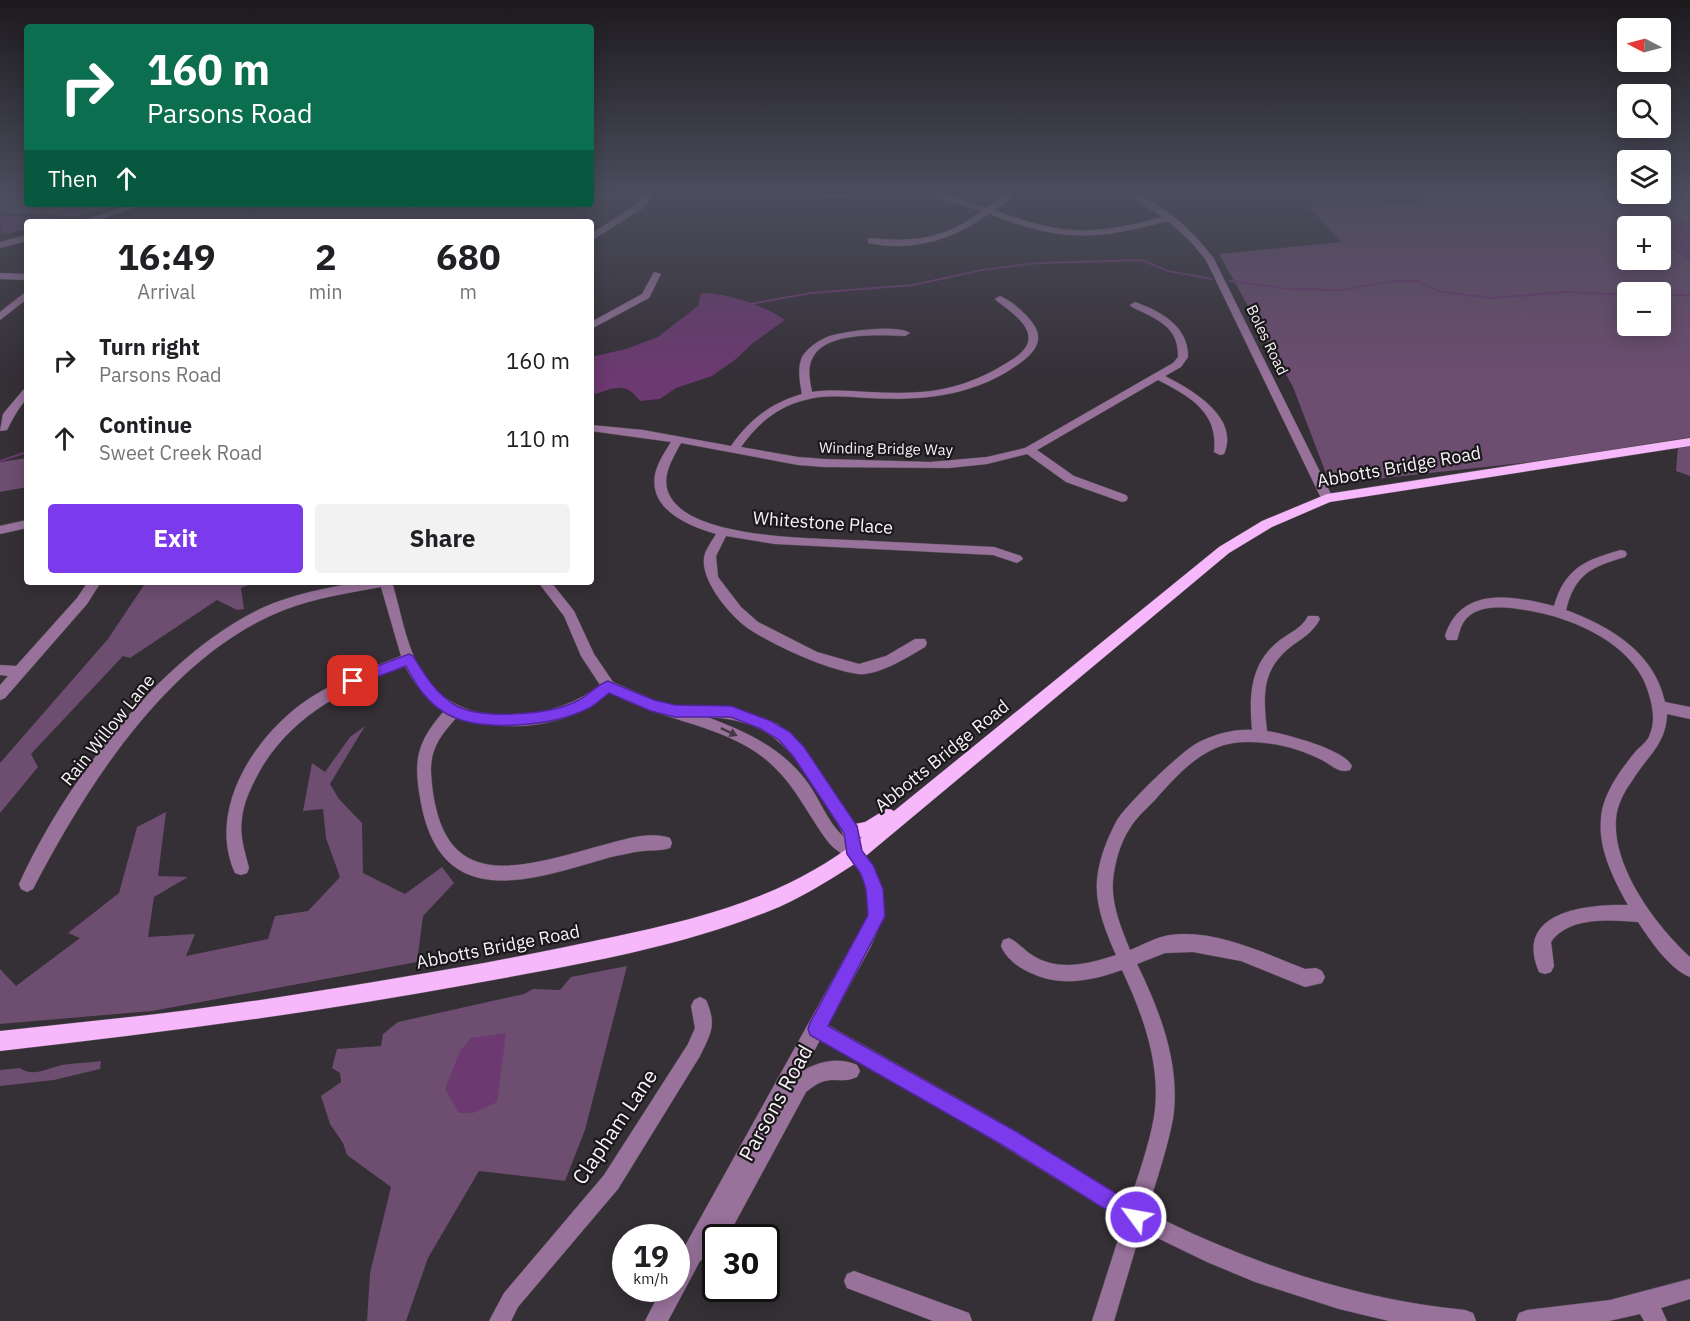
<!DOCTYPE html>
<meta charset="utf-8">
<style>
body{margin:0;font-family:"IBM Plex Sans",sans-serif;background:#f2f2f2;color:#202124;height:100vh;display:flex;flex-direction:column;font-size:22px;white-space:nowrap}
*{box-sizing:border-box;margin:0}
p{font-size:20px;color:#757577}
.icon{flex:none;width:33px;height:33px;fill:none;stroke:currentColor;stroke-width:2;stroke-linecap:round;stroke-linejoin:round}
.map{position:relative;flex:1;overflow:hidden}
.sheet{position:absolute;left:24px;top:219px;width:570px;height:366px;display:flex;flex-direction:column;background:#fff;border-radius:6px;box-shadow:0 3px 15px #0003}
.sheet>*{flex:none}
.hud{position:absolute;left:24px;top:24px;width:570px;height:183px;border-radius:6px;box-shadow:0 3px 15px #0003;background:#0b6e4f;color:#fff;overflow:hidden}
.needle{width:39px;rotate:276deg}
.controls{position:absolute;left:1617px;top:18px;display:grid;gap:12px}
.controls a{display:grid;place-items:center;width:54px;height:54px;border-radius:6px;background:#fff;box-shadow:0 3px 15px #0003;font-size:30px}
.speed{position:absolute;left:612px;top:1224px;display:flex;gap:12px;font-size:30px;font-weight:700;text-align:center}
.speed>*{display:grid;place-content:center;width:78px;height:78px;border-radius:50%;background:#fff;box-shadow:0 3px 15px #0003;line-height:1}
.speed small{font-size:15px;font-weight:400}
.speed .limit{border:3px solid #111;border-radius:9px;background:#fff;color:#111}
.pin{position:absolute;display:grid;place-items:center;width:51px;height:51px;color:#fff;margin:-26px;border-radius:12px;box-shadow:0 3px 9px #0006}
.me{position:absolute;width:66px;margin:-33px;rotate:302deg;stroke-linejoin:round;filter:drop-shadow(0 0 4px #0008)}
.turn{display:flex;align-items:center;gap:21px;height:126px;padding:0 24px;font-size:27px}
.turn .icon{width:78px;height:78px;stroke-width:2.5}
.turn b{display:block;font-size:42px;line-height:51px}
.then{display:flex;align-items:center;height:57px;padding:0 24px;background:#0003;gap:12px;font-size:22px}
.eta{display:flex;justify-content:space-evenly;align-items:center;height:102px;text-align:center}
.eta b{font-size:36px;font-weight:700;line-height:42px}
.cta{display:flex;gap:12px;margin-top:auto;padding:12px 24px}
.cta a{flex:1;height:69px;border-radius:6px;background:#7c3aed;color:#fff;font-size:24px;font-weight:700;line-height:69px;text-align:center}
.cta a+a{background:#f2f2f2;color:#202124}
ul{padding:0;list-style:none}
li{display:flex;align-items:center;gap:18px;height:78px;padding:0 24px}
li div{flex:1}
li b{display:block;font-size:22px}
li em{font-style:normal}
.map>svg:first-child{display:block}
</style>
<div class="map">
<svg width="1690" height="1321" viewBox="0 0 1690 1321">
<rect width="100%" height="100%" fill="#352f36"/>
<g fill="#6d4d70" fill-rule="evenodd">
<path d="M0,193H27V204H124L77,216L0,213Z"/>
<path d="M1415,193H1596L1644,226H1628V260H1660L1661,239L1690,261V476L1676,471L1678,446L1330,484L1293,387L1219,254L1342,242L1309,207L1425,205ZM1628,292H1660V326H1628Z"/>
<path d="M1690,193V225L1646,194Z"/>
<path d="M27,458V487L0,492V462Z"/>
<path d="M146,582H256L241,588L244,609L237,610L217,600L130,658L123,656L31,754L38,767L0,813V763L108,639Z"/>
<path d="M365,726L330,784L339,799L362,823L363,873L405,894L442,867L454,883L423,916L417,962L152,1011L0,1024V969L16,986L80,938L68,933L119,893L137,827L166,812L158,876L188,877L154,897L148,937L195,934L186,956L268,939L275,916L308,911L340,877L326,838L323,809L303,811L312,763L325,772L350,737Z"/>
<path d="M627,966L585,1130L565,1181L479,1171L428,1258L406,1321H367L370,1273L391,1187L347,1155L343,1143L330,1124L321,1096L341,1082L340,1073L332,1068L337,1049L381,1046L383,1034L398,1022L524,994L533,989L560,990L571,977Z"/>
<path d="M101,1061L100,1069L54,1080L0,1086V1070L20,1068C33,1078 47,1068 62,1065C74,1063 88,1063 101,1061Z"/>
</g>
<g fill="#6c3970">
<path d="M1596,193L1646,194L1690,225V261L1661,238L1660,226H1644Z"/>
<path d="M0,215L60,219L52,222H27V229L1,235Z"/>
<path d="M701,293C724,292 766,306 785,320L753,343L736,359L712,376L676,388L660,399L640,401C623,379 613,390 591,395V357L626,349L658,337L698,306Z"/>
<path d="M506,1033L497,1102L473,1113H459L445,1089L460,1051L471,1038Z"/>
</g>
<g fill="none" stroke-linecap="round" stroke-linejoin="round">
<g stroke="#6c3970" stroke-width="2">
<path d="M1230,281L1288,289L1341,290L1395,281H1417L1441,292L1492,298L1566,292L1628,295"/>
<path d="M1660,295H1690"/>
<path d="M750,304L811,293L913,285L982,270L1039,263L1142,260L1168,271L1212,279"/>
<path d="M0,461L27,452"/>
</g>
<g stroke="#544e55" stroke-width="1">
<g id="minor">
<path d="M647,193H655L643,208L591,241V234L637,204Z"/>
<path d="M782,193H883L879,195L840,198L786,195Z"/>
<path d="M921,193L943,194L987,208L1005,195H1011V199L994,210C1064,236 1091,236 1163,217L1124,193C1155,193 1197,235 1214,259L1333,498L1331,501H1323L1321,498L1206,260L1190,241L1168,221C1091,241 1063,242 989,214C953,240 912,252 868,243V239L871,238C915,243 946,238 982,211Z"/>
<path d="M133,204H146L91,222H78Z"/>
<path d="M408,204H418L410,208L406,206Z"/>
<path d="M27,235V241L0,248V242Z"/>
<path d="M654,272L661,274L649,298L591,329V322L642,294Z"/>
<path d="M0,273L27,274V280L0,279Z"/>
<path d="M27,291V299L0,320V312Z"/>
<path d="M1000,296C1012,301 1027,314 1034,325C1043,339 1036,351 1024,360C978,396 924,401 869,398C847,397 826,394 805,400C777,407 757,424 741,447L798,457L824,459L930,462L987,457L1025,448L1173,363L1178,357C1179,326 1156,319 1132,307L1130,305L1135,302C1161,311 1189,327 1188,357L1181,367L1165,376C1192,390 1240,417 1224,454L1220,455L1214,452C1219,412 1189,396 1158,380L1037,450L1074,476L1126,495L1128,498L1126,501L1122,502L1066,482L1027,454L987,464L949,468L824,467L798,465L681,443C672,460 659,479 671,498C698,541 823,538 871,541C912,543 953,545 994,547L1021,556L1023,559L1017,563L993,555L775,544L726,536L716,556L718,577L741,607L758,622L817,652L859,664L886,656L915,639H925L927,643L925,647C908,657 878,676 858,674C827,670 775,646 749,629C730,616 701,581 704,558C705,550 712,541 716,534C689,526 649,510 655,475C657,463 665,452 671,442L591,431V425L643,430L731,446C750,419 771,403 802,394C800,382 797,369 802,357C807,348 818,341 827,337C843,331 897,324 910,333L905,336C880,335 824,331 812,359C807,370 810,381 812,392C831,389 849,391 868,392C926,395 962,392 1013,359C1047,337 1018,317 997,301L995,299Z"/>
<path d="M27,389V398C17,411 14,416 7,430L0,431L3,414L23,390Z"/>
<path d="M27,520V528L0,534V526Z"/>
<path d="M1621,550L1625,551L1627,554L1625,557C1591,567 1575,574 1566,610C1611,627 1654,652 1665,702L1690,707V719L1667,714C1666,745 1647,756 1632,781C1624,792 1617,805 1616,819C1612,867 1656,926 1690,957V977C1669,969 1650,940 1638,922C1610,920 1569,916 1551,942L1554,966L1551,972L1545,974L1539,972C1513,911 1587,904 1628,905C1614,880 1598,849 1601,819C1602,795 1621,769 1636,751C1641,746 1648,741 1650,734C1655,722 1653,709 1650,698C1638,643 1568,615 1518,609C1500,606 1474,605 1463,623C1460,628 1459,634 1457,640H1447L1445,636C1461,585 1514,596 1554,606C1565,568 1585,560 1621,550Z"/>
<path d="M88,582H101L87,604L5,698L0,700V685L8,676L0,675V665L16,666L77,598Z"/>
<path d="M359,582H392C402,615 407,654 428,681C467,732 555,721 600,685L581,656L564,616L538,582H551L574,611L594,654L613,682L654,700L678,706H709L736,709L778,724L802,745L847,812L857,830L863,852L873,865L883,889L884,916L870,948L828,1025L993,1118L1130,1202C1138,1175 1149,1146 1154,1117C1162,1066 1143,1015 1122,970C1088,982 1056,988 1023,969C1014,964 1005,956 1001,946L1003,940L1009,938C1018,942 1024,950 1032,955C1058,972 1088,964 1116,955C1106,932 1095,906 1097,880C1099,859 1107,839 1117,820C1128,803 1181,751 1199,742C1216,734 1234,729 1252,730C1249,695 1250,663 1280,640C1291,632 1302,628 1308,616H1318L1320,619C1313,632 1304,637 1293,645C1261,669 1263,695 1267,731C1285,734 1344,749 1352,766L1350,770C1340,774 1331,765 1322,760C1298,748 1273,742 1247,742C1206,741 1179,773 1154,801C1146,809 1136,818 1130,828C1120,843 1115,862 1113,880C1111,904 1121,928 1130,950C1143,945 1156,937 1170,935C1216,929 1263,953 1305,969L1316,968L1322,971L1325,977L1322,983L1305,987L1241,961L1193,952L1165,953L1137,964C1160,1011 1181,1065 1173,1119C1167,1150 1156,1181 1147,1212C1248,1262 1352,1299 1465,1310L1473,1313L1476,1321H1389L1339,1309L1255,1282L1207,1262L1141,1230L1114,1321H1092L1124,1221L980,1132L820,1040L804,1070C820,1061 839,1057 857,1065L860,1071L857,1077C836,1086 831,1071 806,1092L729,1234L727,1238H716V1251L700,1261L668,1321H645L662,1288H676V1262L868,916C867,893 866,873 847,857C841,853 834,849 829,843C809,817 797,788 772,765C738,733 690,725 647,709C634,705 622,698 609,693C567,728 508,734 457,717C441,735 430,748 431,773C439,900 521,867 607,844C626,839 650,831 670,838L672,843L670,848C661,851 652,850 643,851C632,852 622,855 611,857C534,879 442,915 421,803C413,761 416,743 444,711C426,700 415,685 405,666C348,688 295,713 262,767C253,783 244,800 242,818C239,835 245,852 249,868L247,873L241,875L235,873C206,809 256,733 310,698C338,680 370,668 401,656L381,587C348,593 315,598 284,610C169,655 87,785 33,889L27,892L21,889L19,884C64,784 161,655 262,608C293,594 326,588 359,582ZM707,717C767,720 788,744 818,793C827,808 838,821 844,837C827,822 819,797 805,779C779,746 744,731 707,717Z"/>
<path d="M700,997L706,1000C717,1025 711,1033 700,1056L618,1189L518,1307L511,1321H489L504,1293L604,1175L688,1044L695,1028L691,1006L694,1000Z"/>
<path d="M854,1271L969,1313L972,1321H933L847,1288L844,1281L847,1274Z"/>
<path d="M1690,1279V1299L1661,1308L1667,1321H1644L1640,1314L1609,1321H1516L1519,1313L1527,1310L1610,1300Z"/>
</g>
</g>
<g stroke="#544e55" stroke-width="1">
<path id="major" d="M1690,438V446L1330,502L1272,527L1229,553L861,860C834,877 808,894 779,907C682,948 574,965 471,984C315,1013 158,1033 0,1051V1031C63,1024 126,1018 189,1010C288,997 386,980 484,963C527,955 570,946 613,937C702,918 790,896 862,837L851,839L845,836L842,831L845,826L865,822L888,808L894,811L1219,547L1262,521L1327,494Z"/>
</g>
<use href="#minor" fill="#98729b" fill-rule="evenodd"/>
<use href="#major" fill="#f7b8fb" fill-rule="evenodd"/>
</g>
<defs><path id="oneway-solid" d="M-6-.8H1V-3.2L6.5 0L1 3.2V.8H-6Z" transform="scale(1.5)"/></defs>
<use fill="#473848" href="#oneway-solid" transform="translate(729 732) rotate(25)"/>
<linearGradient id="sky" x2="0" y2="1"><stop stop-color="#1d1a1e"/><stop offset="0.51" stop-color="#4b4d5d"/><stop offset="1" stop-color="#4b4d5d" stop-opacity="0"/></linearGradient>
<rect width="1690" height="378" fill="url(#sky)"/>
<path fill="#7c3aed" stroke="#51269a" stroke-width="1.5" d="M409,654L413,656C425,675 435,693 455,705C481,720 550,715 577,701C588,696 596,685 608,681L654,700L675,705L731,706L771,721L790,732L804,747L857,826L862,851L873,865L883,889L885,916L828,1026L1017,1132L1143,1210L1146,1217L1143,1224L1136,1227L1129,1224L1004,1146L810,1035L808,1029L810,1023L868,915L866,889L861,874L847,854L844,833L793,756L779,740L761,729L731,717H675L651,711L609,693C602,698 595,706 587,709C553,726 481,733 447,714C427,703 416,685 406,666L353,686L346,681L348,677Z"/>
<g text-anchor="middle" stroke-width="4.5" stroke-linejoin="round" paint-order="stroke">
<g font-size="15" fill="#f7f3f7" stroke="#1b181b">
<text transform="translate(1267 340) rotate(64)" y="5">Boles Road</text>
<text transform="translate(886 449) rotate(1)" y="5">Winding Bridge Way</text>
</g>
<g font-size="18" fill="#f7f3f7" stroke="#1b181b">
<text transform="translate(1399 467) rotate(-10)" y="6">Abbotts Bridge Road</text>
<text transform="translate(823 523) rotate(4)" y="6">Whitestone Place</text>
<text transform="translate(108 730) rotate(-51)" y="6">Rain Willow Lane</text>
<text transform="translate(942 756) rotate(-39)" y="6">Abbotts Bridge Road</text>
<text transform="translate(498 947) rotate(-11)" y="6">Abbotts Bridge Road</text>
</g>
<g font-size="21" fill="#f7f3f7" stroke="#1b181b">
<text transform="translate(776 1103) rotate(-61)" y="7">Parsons Road</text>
<text transform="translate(615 1127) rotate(-56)" y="7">Clapham Lane</text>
</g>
</g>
</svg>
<div class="controls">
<a><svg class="needle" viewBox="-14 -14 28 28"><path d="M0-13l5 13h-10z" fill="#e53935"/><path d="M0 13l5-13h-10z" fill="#757577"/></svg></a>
<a><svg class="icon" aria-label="search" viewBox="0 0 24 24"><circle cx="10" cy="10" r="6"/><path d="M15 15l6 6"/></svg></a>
<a><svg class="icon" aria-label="layers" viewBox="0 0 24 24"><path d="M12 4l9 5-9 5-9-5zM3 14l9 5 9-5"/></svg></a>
<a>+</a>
<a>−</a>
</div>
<div class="speed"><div>19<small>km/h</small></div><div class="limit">30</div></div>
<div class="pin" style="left:353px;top:681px;background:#d93025"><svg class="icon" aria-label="arrive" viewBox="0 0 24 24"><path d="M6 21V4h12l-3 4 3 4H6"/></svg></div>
<svg class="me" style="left:1136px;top:1217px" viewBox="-20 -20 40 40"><circle r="17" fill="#7c3aed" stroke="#fff" stroke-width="3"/><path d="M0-11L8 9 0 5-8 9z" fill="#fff"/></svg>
<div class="hud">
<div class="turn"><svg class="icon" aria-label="right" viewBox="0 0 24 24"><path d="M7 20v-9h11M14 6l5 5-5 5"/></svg><div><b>160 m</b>Parsons Road</div></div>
<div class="then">Then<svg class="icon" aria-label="ahead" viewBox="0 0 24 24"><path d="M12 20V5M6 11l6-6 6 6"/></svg></div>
</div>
<section class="sheet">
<div class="eta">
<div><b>16:49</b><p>Arrival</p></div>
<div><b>2</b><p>min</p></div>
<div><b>680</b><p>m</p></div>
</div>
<ul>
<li><svg class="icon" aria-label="right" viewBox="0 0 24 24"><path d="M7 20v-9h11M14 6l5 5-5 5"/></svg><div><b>Turn right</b><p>Parsons Road</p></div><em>160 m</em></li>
<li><svg class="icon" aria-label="ahead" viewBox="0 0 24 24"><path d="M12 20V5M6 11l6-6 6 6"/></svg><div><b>Continue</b><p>Sweet Creek Road</p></div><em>110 m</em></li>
</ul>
<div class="cta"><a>Exit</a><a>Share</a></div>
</section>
</div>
